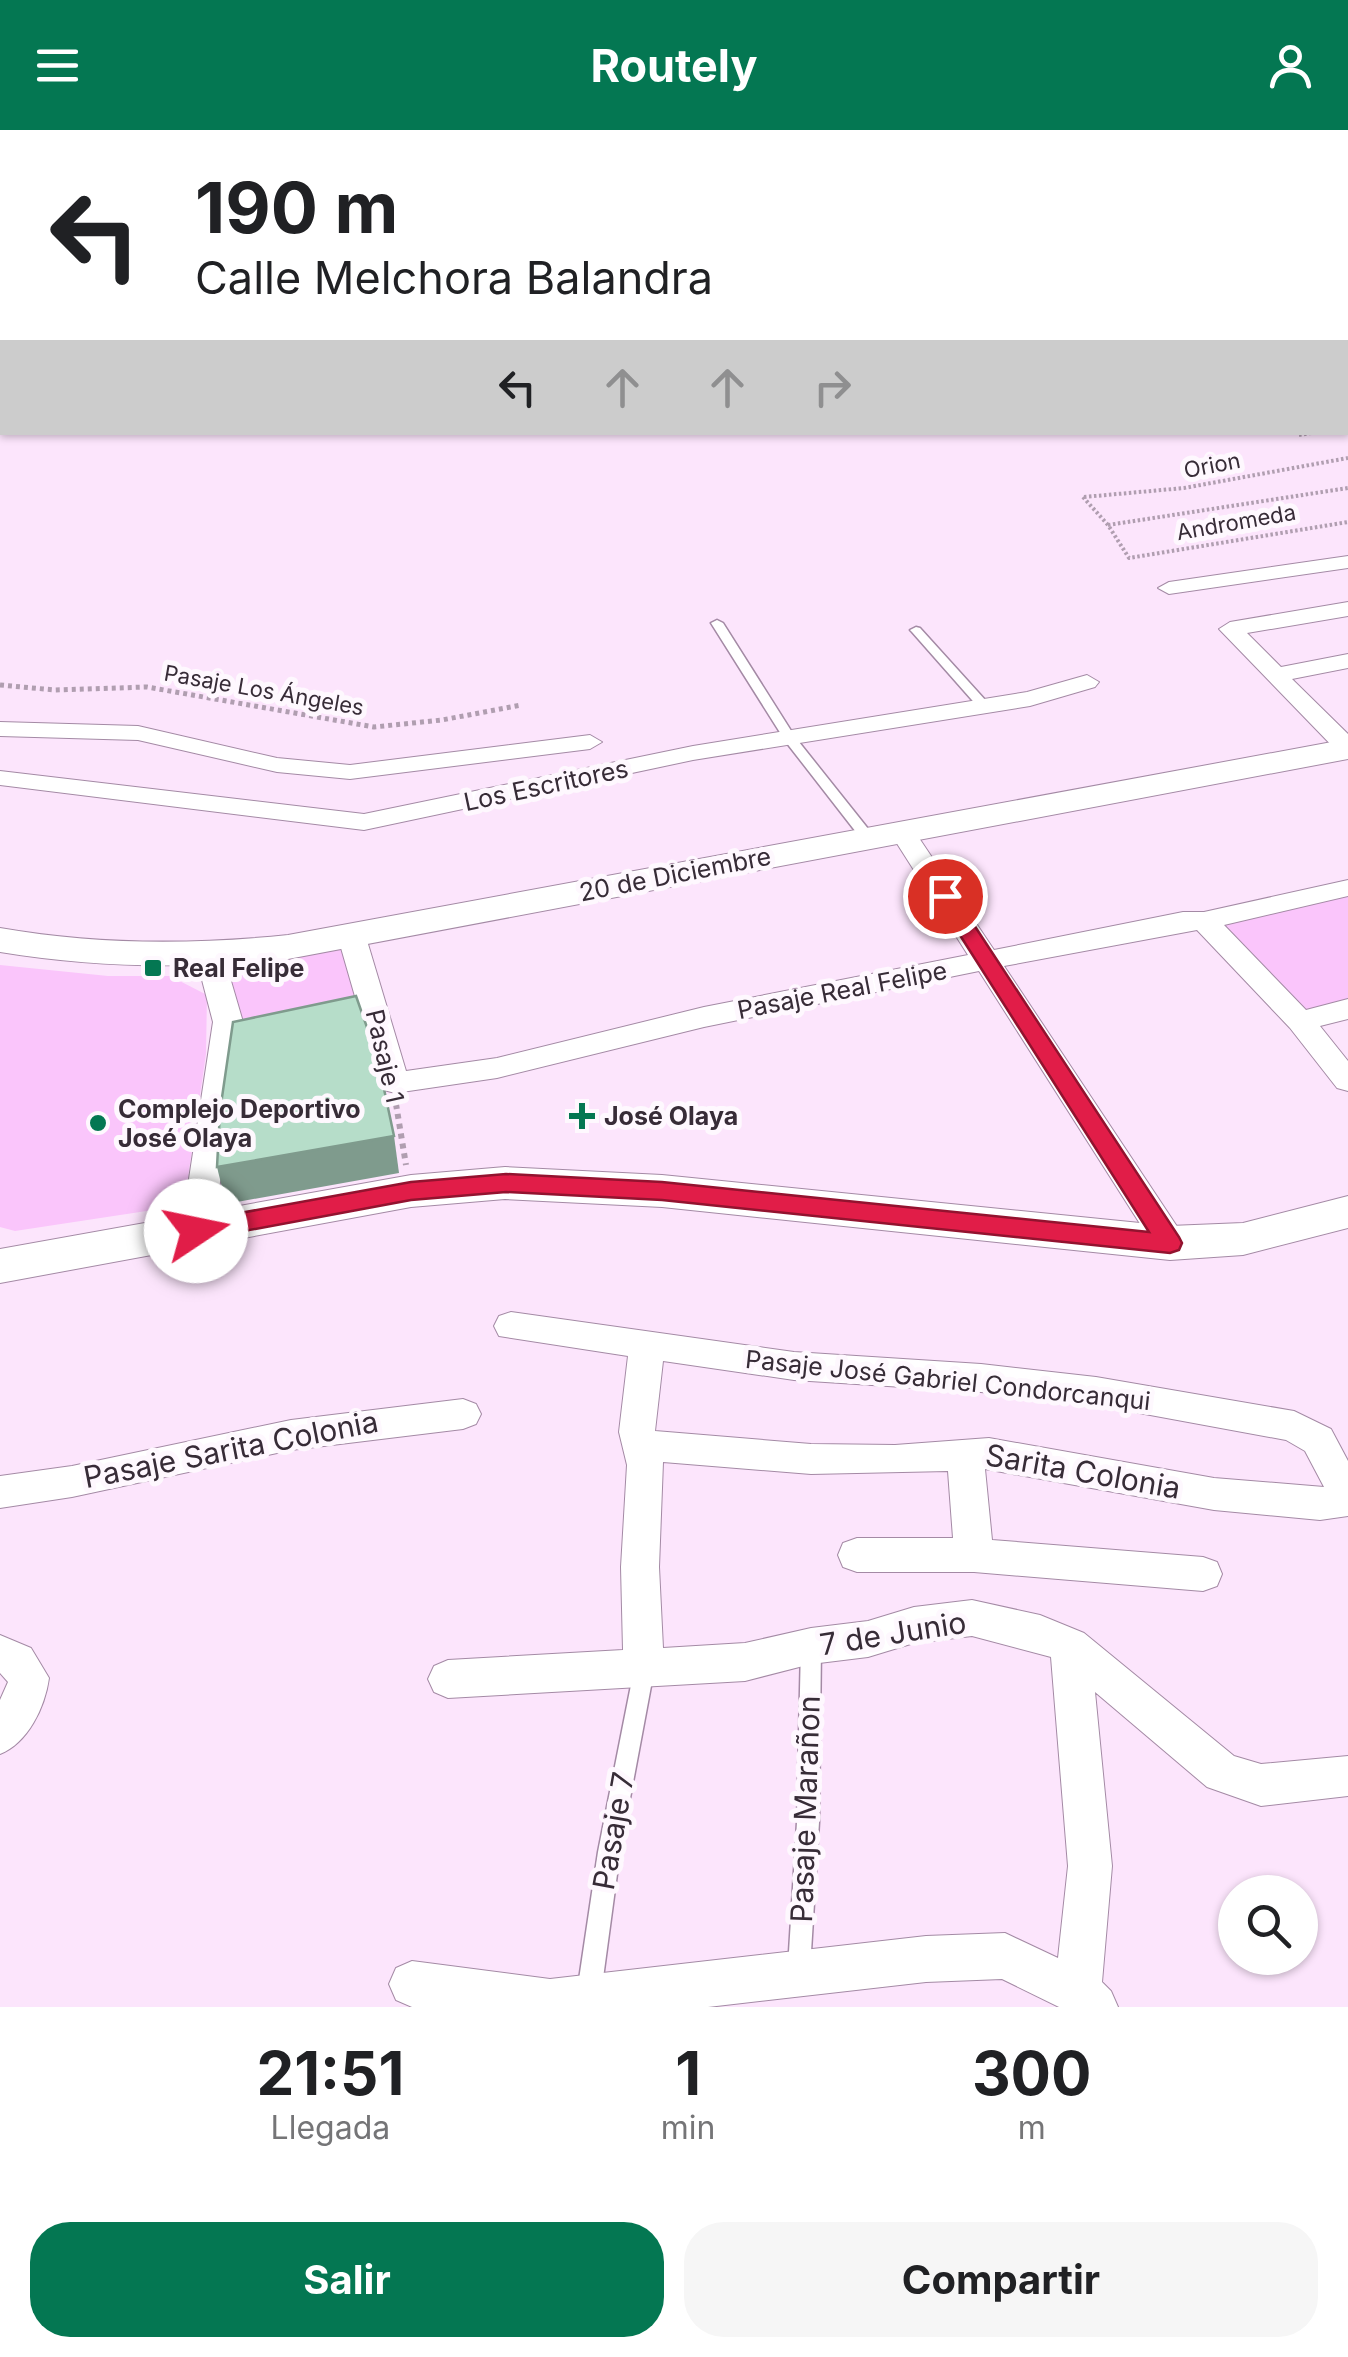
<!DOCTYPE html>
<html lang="es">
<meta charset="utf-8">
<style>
body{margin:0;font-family:Inter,sans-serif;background:#f6f6f6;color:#202124;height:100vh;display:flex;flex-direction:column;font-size:38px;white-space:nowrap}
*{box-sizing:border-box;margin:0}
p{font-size:32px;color:#757577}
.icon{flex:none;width:55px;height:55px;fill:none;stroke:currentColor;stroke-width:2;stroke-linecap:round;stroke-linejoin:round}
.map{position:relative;height:1877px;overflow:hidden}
.details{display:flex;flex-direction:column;background:#fff;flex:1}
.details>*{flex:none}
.hud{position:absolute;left:0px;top:0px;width:1350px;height:305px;box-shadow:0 2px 8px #0004;background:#fff;color:#202124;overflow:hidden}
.fabs{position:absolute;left:1218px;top:1745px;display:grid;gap:20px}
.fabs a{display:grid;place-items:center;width:100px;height:100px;border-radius:50%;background:#fff;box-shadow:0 2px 8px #0004;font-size:50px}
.pin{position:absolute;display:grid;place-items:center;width:85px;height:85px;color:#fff;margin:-42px;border:5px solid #fff;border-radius:50%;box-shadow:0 2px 10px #0007}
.me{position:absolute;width:110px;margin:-55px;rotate:79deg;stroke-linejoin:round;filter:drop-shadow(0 0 8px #0008)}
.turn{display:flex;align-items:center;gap:35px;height:210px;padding:0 30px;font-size:45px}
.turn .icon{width:130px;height:130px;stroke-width:2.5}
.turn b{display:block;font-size:70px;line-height:85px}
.lanes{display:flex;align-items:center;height:95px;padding:0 30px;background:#0003;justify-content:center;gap:50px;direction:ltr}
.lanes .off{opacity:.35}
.eta{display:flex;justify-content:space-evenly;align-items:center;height:170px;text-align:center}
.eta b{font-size:60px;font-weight:700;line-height:70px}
.button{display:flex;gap:20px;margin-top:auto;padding:20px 30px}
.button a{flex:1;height:115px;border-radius:40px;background:#047752;color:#fff;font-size:40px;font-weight:700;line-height:115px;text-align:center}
.button a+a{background:#f6f6f6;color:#202124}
header{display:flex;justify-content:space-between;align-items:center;height:130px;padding:0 30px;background:#047752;color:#fff;font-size:45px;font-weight:700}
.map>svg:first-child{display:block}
</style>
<header><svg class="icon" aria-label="menu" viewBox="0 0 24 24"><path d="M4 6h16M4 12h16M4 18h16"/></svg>Routely<svg class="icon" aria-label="person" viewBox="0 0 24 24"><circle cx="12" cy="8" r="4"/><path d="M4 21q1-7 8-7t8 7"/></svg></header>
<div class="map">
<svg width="1348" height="1877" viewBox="0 0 1348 1877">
<rect width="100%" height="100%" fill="#fce5fc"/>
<g fill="#fac5fb">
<path d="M1348,763V872L1303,883L1217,794Z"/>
<path d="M350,815L370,901L232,931L220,835Z"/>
<path d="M0,835L108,846H170L207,865L206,924L186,1061L153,1080L15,1101L0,1097Z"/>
</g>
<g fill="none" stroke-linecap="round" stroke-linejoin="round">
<g stroke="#a48aa5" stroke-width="3">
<g id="service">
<path d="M717,490L723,493L795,607L873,705L874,708L873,711H863L786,612L711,493Z"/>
<path d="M916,497L920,498L987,572V578H979L912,502L910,500Z"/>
<path d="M811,1507L818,1510L821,1516L819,1692L810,1838L807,1846L799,1849L791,1846L788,1838L797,1692L801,1516L804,1510Z"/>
<path d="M644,1531L651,1533L654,1540L620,1722L601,1863L597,1871L589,1875L581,1871L577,1863L598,1722L634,1540L637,1533Z"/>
</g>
</g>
<g stroke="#a48aa5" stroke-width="2">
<g id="minor">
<path d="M1348,426V438L1169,464L1158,458L1169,452Z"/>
<path d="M1348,472V486L1247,503L1281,537L1348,524V538L1292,549L1348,604V625L1339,623L1219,499L1230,492Z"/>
<path d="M1087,545L1099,552L1095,557L1030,576L693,630L364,700L0,655V641L364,684L693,616L1027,562Z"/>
<path d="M0,592L138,596L277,628L350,635L590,605L602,612L590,619L350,649L277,642L138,610L0,606Z"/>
<path d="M902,693L911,696L994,820L1183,782H1204L1348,750V766L1224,795L1306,880L1348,869V889L1320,896L1348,931V961L1337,958L1290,898L1197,800L1004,836L1182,1104L1187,1113L1182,1122L1170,1125L1158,1122L979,841L704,897L497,948L395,963L384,960L380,953L337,804L341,798H361L365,804L406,941L497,928L704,877L968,825L889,701Z"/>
<path d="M210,818L220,821L224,827L243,892L213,1101L209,1110L197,1113L185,1110L181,1101L213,892L196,827L200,821Z"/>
<path d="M511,1182L794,1222L981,1234L1096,1247L1294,1281L1331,1299L1348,1331V1386L1320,1390L1214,1380L985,1339L992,1410L1203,1427L1217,1432L1222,1444L1217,1456L1203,1461L974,1442H857L843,1437L838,1425L843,1413L857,1408H953L948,1341L811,1344L663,1332L659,1437L663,1518L745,1513L811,1498L868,1491L914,1477L972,1470L1040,1485L1084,1503L1234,1626L1261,1634L1348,1626V1666L1261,1676L1207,1657L1095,1562L1112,1736L1102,1852L1111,1861L1118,1877H1059L1002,1849L926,1852L708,1877H412L396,1870L389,1854L396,1838L412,1831L550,1849L926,1806L1005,1803L1058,1828L1068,1736L1051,1527L972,1506L914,1513L868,1527L811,1534L745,1551L448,1568L434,1562L428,1549L434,1536L448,1530L623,1520L621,1437L627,1335L619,1302L628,1226L499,1206L494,1196L499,1186ZM663,1231L794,1250L981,1262L1096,1275L1286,1310L1305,1321L1324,1357L1214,1348L989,1308L895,1315L811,1314L655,1301Z"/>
<path d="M463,1269L476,1274L481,1284L476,1294L463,1299L291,1320L72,1367L0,1378V1346L72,1336L291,1290Z"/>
<path d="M0,1505L31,1518L49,1548C45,1577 28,1613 0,1624V1570L8,1552L0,1543Z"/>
</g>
</g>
<g stroke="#a48aa5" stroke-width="2">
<g id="tertiary">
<path d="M1348,609V629L288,829C191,839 97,838 0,822V798C97,815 191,815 288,805Z"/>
<path d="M505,1037L662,1045L1170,1096L1243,1093L1348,1066V1098L1243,1125L1170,1130L662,1077L505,1069L411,1077L0,1153V1119L411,1045Z"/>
</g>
</g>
<g stroke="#b09eb0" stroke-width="4" stroke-dasharray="2.5 2.5" stroke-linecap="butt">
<path d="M693,0L697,2"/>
<path d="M784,0L788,2"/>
<path d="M1188,0H1192"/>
<path d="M1299,305L1317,302"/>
<path d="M1083,367L1108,395L1129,428L1348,392"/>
<path d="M1084,367L1184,358L1348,328"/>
<path d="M1108,395L1348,358"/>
</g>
<path stroke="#b09eb0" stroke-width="5" stroke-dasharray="4 4" stroke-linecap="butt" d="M0,555L55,560L147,557L374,597L442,590L521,575"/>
<path stroke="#b09eb0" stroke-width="6" stroke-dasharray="5 5" stroke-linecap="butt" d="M396,974L406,1035"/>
<use href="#service" fill="#fff" fill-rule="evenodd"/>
<use href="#minor" fill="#fff" fill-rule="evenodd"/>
<use href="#tertiary" fill="#fff" fill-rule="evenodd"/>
</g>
<path fill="#7f9b8d" d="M394,1006L399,1043L226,1074L217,1037Z"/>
<path fill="#b6ddc9" stroke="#7f9b8d" stroke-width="2.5" d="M356,866L377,926L394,1006L217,1037L220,981L233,892Z"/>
<path fill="#e11d48" stroke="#92132f" stroke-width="2.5" d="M945,759L955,766L1179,1107L1182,1113L1179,1120L1170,1123L662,1070L506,1062L411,1070L196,1110L188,1107L184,1101L188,1094L196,1091L411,1052L506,1044L662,1052L1149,1102L935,766Z"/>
<g fill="#047752" stroke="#fef8fe" stroke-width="4">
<rect x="143" y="828" width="20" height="20" rx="5"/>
<path d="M577 971h10v10h10v10h-10v10h-10v-10h-10v-10h10z"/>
<circle cx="98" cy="993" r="10"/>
</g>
<g text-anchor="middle" stroke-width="10" stroke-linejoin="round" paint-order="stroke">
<g font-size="22" fill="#372c37" stroke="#fef8fe">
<text transform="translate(1212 335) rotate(-11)" y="8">Orion</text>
<text transform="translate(1236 392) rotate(-10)" y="8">Andromeda</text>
<text transform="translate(264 560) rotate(10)" y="8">Pasaje Los Ángeles</text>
</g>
<g font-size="25" fill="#372c37" stroke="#fef8fe">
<text transform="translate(546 655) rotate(-12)" y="9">Los Escritores</text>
<text transform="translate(675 744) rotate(-11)" y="9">20 de Diciembre</text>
<text transform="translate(842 860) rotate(-11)" y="9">Pasaje Real Felipe</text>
<text transform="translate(385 926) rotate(77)" y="9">Pasaje 1</text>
<text transform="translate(948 1250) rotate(6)" y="9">Pasaje José Gabriel Condorcanqui</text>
</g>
<g font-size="25" font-weight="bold" fill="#372c37" stroke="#fef8fe" text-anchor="start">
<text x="173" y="847">Real Felipe</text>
<text x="118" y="988">Complejo Deportivo<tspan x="118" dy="29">José Olaya</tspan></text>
<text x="604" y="995">José Olaya</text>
</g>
<g font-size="30" fill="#372c37" stroke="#fef8fe">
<text transform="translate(231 1320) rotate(-11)" y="10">Pasaje Sarita Colonia</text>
<text transform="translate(1083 1342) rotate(10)" y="10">Sarita Colonia</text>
<text transform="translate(893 1504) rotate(-9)" y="10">7 de Junio</text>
<text transform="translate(806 1679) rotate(-88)" y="10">Pasaje Marañon</text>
<text transform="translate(614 1701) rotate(-80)" y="10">Pasaje 7</text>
</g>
</g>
</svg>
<div class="fabs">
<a><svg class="icon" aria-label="search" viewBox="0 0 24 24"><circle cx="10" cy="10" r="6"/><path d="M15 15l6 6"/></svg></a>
</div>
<div class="pin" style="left:945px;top:766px;background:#d93025"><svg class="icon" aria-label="arrive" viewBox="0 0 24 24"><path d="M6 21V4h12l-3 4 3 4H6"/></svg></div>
<svg class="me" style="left:196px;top:1101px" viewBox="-20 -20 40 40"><circle r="19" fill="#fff"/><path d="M0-13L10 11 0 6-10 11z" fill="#e11d48"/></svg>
<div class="hud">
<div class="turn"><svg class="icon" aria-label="left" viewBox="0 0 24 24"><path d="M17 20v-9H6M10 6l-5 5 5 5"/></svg><div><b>190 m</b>Calle Melchora Balandra</div></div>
<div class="lanes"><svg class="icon" aria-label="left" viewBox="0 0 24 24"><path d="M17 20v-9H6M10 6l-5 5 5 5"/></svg><svg class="icon off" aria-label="ahead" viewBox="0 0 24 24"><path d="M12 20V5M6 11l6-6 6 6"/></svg><svg class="icon off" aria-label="ahead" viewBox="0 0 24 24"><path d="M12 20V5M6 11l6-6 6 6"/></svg><svg class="icon off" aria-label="right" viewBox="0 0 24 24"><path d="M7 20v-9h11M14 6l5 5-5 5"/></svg></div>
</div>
</div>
<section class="details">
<div class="eta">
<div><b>21:51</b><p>Llegada</p></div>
<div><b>1</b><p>min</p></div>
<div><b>300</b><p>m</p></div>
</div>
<div class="button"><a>Salir</a><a>Compartir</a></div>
</section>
